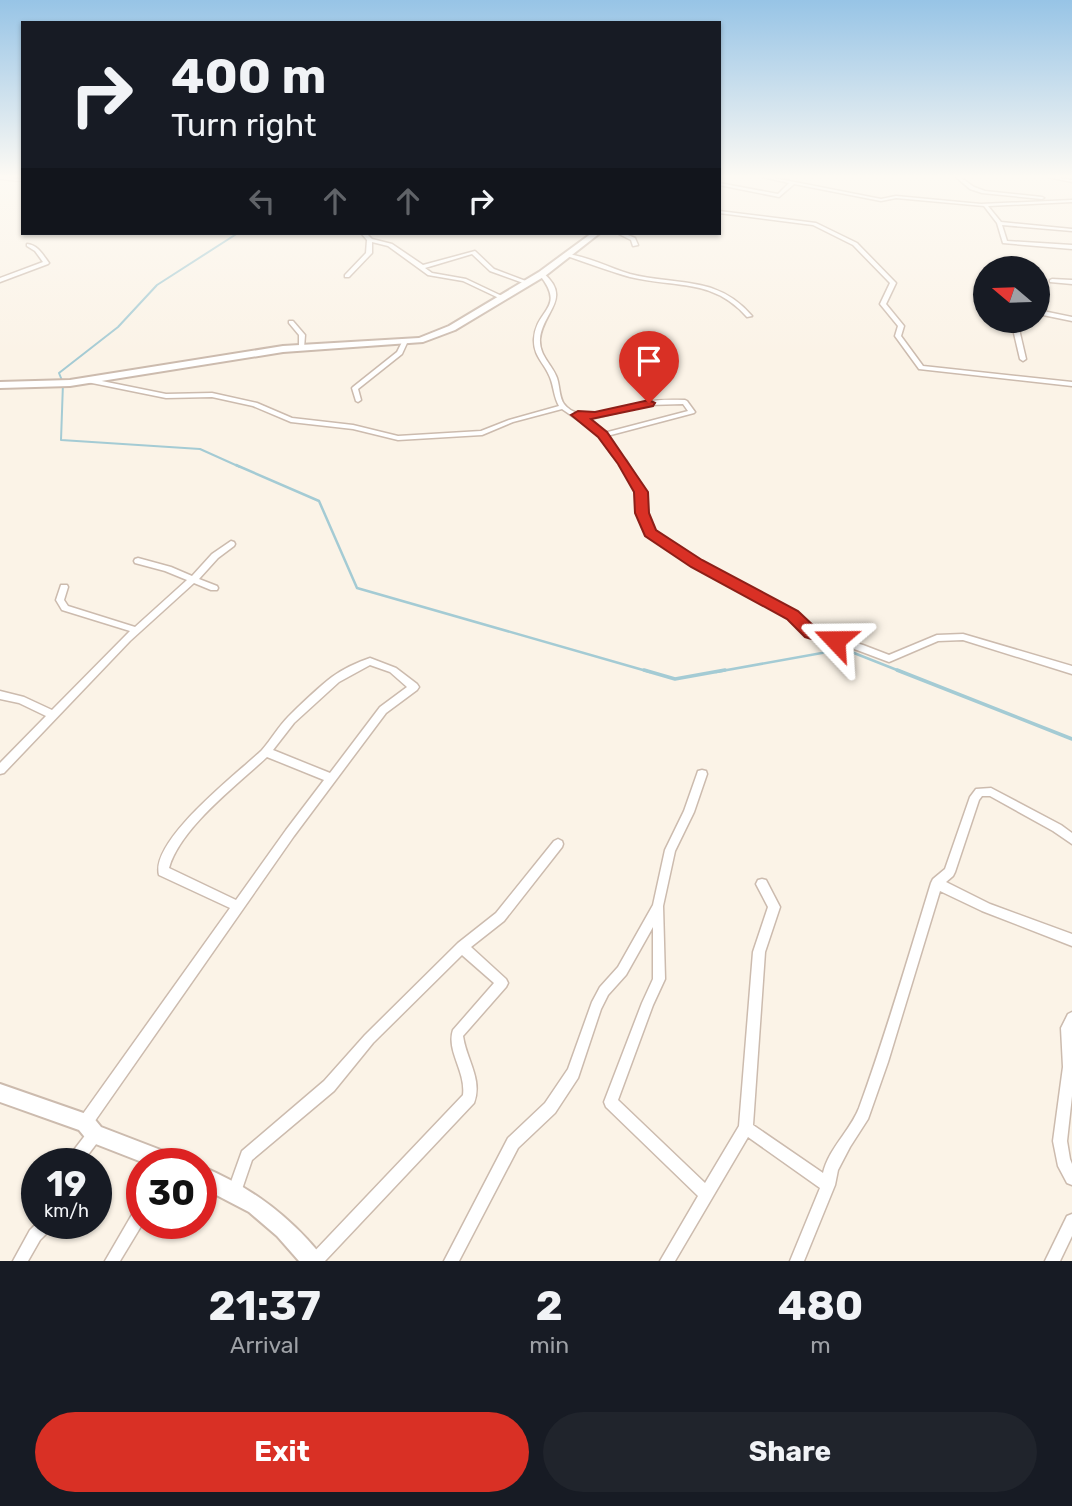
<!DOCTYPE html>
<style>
body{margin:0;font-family:Rubik,sans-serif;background:#20242c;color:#f1f3f6;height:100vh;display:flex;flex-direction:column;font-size:26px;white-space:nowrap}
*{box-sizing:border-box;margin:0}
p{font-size:23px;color:#9ea1a6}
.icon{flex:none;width:38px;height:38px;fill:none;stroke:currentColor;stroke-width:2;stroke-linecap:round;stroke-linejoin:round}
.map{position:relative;height:1261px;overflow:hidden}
.panel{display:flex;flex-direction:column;background:#171b24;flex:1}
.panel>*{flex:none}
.banner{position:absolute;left:21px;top:21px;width:700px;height:214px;border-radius:0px;box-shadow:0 2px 5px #0004;background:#171b24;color:#f1f3f6;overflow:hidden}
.needle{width:46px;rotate:289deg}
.buttons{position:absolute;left:973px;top:256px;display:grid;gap:14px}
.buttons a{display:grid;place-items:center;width:77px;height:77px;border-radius:50%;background:#171b24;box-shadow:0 2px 5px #0004;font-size:35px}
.speed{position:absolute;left:21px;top:1148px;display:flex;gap:14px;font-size:35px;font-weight:700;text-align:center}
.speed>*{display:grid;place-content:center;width:91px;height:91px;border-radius:50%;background:#171b24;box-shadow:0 2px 5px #0004;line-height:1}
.speed small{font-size:18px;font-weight:400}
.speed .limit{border:10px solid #d22;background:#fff;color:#111}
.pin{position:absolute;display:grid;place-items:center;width:60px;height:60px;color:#fff;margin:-72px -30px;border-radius:50% 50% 50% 0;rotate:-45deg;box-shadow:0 0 7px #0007}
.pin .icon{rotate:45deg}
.me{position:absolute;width:77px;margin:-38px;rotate:293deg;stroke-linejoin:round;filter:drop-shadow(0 0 5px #0008)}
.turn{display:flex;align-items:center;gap:24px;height:147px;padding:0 35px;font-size:32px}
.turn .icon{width:91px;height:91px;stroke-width:2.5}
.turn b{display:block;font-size:49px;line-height:60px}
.lanes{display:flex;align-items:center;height:66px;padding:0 35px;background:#0003;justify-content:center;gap:35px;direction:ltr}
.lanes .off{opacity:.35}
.eta{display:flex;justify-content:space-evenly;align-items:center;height:119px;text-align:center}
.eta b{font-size:42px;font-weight:700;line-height:49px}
.cta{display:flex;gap:14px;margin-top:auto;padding:14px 35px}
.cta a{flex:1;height:80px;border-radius:42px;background:#d93025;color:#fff;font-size:28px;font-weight:700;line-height:80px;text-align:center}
.cta a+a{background:#20242c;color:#f1f3f6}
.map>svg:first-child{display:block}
</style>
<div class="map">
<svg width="1072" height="1261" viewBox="0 0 1072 1261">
<rect width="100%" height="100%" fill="#fbf3e7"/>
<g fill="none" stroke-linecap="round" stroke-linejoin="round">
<path stroke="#a4cbd4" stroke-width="2" d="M238,233L157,285L118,327L59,373L63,383L61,440L200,449L240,467"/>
<g stroke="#a4cbd4" stroke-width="2.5">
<path d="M236,465L319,501L357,588L650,672"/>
<path d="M716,672L844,649L902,672"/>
</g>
<g stroke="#a4cbd4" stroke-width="3.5">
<path d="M644,670L675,679L725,670"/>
<path d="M897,670L1072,739"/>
</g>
<g stroke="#ccbbae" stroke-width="3">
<g id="minor">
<path d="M0,177L23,179V181L0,179Z"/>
<path d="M763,177H769L881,199L896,196L981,204L1072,200V202L988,206L1001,222L1072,229V231L1002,225L1007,241L1072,245V249L1003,243L997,223L984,206L896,198L881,201L794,184L779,197L719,185V183L778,194L789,183Z"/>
<path d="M956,177H960L974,187L985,191L1042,197L1044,198L1042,199L982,193L970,189Z"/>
<path d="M1048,177H1055L1072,180V182Z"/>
<path d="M719,211L816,223L857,243L896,283L886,304L904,326L901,336L923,366L1072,382V386L919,369L895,336L898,326L880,304L890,283L853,245L813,225L719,213Z"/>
<path d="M361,233H366L372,239L392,244L423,265L475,251L494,269L531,283L526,284L490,271L472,254L425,268L432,273L466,279L506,298L501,299L463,281L428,275L388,246L372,242V253L349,277H345V275L366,253L367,240Z"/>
<path d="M617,233H623L635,238L638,245L633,246L631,240Z"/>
<path d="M27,244C38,245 43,255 49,263L48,264L0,282V278L43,262L35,251L27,246Z"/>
<path d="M567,254C587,256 610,268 630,274C676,286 718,275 752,316L747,317C713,278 675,288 630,277C609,271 588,263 567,256Z"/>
<path d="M542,272C574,298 542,312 540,339C539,356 552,364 557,378C560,387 559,397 564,404C567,408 573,412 578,413C600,418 625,405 647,402C659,399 673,400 685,400L687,401L695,412L694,413L607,436L617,452L626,460L645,492L646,513L653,532L700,562L795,613L814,631L863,645L889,655L937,635L963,634L1072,666V674L963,640L938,641L889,662L857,650L808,635L789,617L694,566L647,535L638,513L637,492L620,463L612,455L597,433L562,409L513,422L482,435L398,440L353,429L291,422L253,406L212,397L166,398L87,382L84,380L87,378L166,394L212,393L257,403L292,418L353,425L398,436L481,431L509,420L559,406C554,397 554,389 551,380C546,364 533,357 534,339C536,308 567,309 539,274ZM683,404L688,411L604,433L597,426L584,417L595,418L649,405Z"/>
<path d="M1052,279L1072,280V284L1050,282V280Z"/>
<path d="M1038,310L1072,317V321L1038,314Z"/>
<path d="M1018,320H1024L1019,329L1026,359L1023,361L1020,359L1013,329Z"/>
<path d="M289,321H293L305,335L304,348L299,347V335L289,323Z"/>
<path d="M402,342L407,343L402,354L358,389L361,400L358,402L356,401L352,388L353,387L397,352Z"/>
<path d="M231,541L234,542L235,544L234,546L218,558L199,579L217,586L218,588L217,590H211L194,583L130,641L4,773L0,774V763L46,716L19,703L0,699V691L24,697L52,710L130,631L62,610L56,600L61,585H67L68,587L64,600L68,606L135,627L187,580L165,571L135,563L134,561L135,559L138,558L171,567L192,576L212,554Z"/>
<path d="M370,658L396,668L417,684L419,687L417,690L386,713L294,836L90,1128L85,1130L80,1128L78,1123L80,1118L230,908L159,875C150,840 238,773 262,750C271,740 278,727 288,717C300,705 319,687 332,677C343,669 358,662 370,658ZM370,665L390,672L407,687L380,707L330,773L273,750L294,723L339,682ZM267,757L324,780L286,830L236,900L169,868C180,828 237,785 267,757Z"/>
<path d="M702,770L706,771L707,774L694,812L675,851L663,906L665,979L653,1005L618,1100L705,1183L739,1126L753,952L768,907L756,884L758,880L762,879L766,880L780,907L765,952L753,1125L823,1173C829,1148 850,1131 859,1108C886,1034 908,958 931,883L933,879L945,869L970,797L976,789L991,788L1061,825L1072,833V844L1053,831L990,796H982L979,800L955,872L953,876L946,882L990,904L1072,934V946L982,911L940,891L888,1062L868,1119L850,1147L838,1170L835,1185L804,1261H790L820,1188L748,1137L675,1261H660L698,1196L606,1107L604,1102L642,1003L653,979V927L626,975L608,995L601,1009L578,1078L555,1113L518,1148L459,1261H444L508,1138L545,1103L568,1069L592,1002L600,987L618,967L653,905L665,850L684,811L697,774L698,771Z"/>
<path d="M558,839L562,841L563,844L562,847L504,921L471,947L506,979L508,983L506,987L463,1036C466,1059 483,1079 474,1103L325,1261H308L310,1256L463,1095C466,1071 446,1051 453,1030L494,983L462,955L373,1043L334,1091L252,1160L239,1198L234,1200L229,1198L227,1193L242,1151L324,1081L365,1035L458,943L496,913L554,841Z"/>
<path d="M1072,1012V1096L1067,1141L1070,1159L1072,1164V1185L1067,1183L1058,1166L1053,1141L1063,1067L1061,1028L1068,1014Z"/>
<path d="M95,1127L100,1129L102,1134L100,1139L81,1164H65L67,1159L90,1129Z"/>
<path d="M142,1204L143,1223L120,1261H105L137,1206Z"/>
<path d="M1072,1214V1236L1060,1261H1045L1067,1216Z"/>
<path d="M37,1223H54L52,1228L40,1240L28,1261H13L30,1230Z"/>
</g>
</g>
<g stroke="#ccbbae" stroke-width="4">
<g id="tertiary">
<path d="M592,233H600L545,276L455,330L423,342L283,352L70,386L0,388V382L70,380L283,346L419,338L449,326L539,272Z"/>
<path d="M0,1084L92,1116L101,1127L179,1157L182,1164H147L88,1141L79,1130L0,1102Z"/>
<path d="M201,1166C243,1184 276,1206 307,1239C313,1246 320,1252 323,1261H299L277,1236L249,1212L201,1187Z"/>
</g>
</g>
<use href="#minor" fill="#fff" fill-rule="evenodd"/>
<use href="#tertiary" fill="#fff" fill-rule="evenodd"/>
</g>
<linearGradient id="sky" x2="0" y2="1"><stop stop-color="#97c4e6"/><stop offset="0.5" stop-color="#fdfaf4"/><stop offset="1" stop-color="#fdfaf4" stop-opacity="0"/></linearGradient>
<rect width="1072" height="353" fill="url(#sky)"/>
<path fill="#d93025" stroke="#8d1f18" stroke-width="2" d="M649,400L655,403L653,406L591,419L607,432L648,492L649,513L656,530L702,560L798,611L816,628L841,635L843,640L841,644L835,646L805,637L787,619L691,567L645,536L635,513L634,492L618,464L598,437L571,415L578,411L595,412Z"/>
</svg>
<div class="buttons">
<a><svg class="needle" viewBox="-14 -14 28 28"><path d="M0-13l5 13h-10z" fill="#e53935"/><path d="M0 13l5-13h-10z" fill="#9ea1a6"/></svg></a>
</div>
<div class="speed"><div>19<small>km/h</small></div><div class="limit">30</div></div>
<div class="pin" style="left:649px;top:403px;background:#d93025"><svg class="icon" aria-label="arrive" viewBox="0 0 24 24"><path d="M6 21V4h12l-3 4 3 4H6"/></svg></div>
<svg class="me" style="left:835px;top:640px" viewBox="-20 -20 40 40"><path d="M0-17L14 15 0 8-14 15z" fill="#d93025" stroke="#fff" stroke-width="4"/></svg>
<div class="banner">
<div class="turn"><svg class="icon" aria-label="right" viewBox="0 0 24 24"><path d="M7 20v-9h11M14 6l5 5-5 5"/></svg><div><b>400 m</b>Turn right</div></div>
<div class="lanes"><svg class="icon off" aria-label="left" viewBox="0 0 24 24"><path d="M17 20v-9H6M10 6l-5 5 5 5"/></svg><svg class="icon off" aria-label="ahead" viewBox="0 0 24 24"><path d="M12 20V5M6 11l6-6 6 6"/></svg><svg class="icon off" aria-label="ahead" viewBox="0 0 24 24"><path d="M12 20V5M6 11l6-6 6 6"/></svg><svg class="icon" aria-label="right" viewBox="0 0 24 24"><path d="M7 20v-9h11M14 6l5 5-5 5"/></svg></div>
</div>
</div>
<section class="panel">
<div class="eta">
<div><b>21:37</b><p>Arrival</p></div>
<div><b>2</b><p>min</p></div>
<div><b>480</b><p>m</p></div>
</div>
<div class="cta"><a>Exit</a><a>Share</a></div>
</section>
